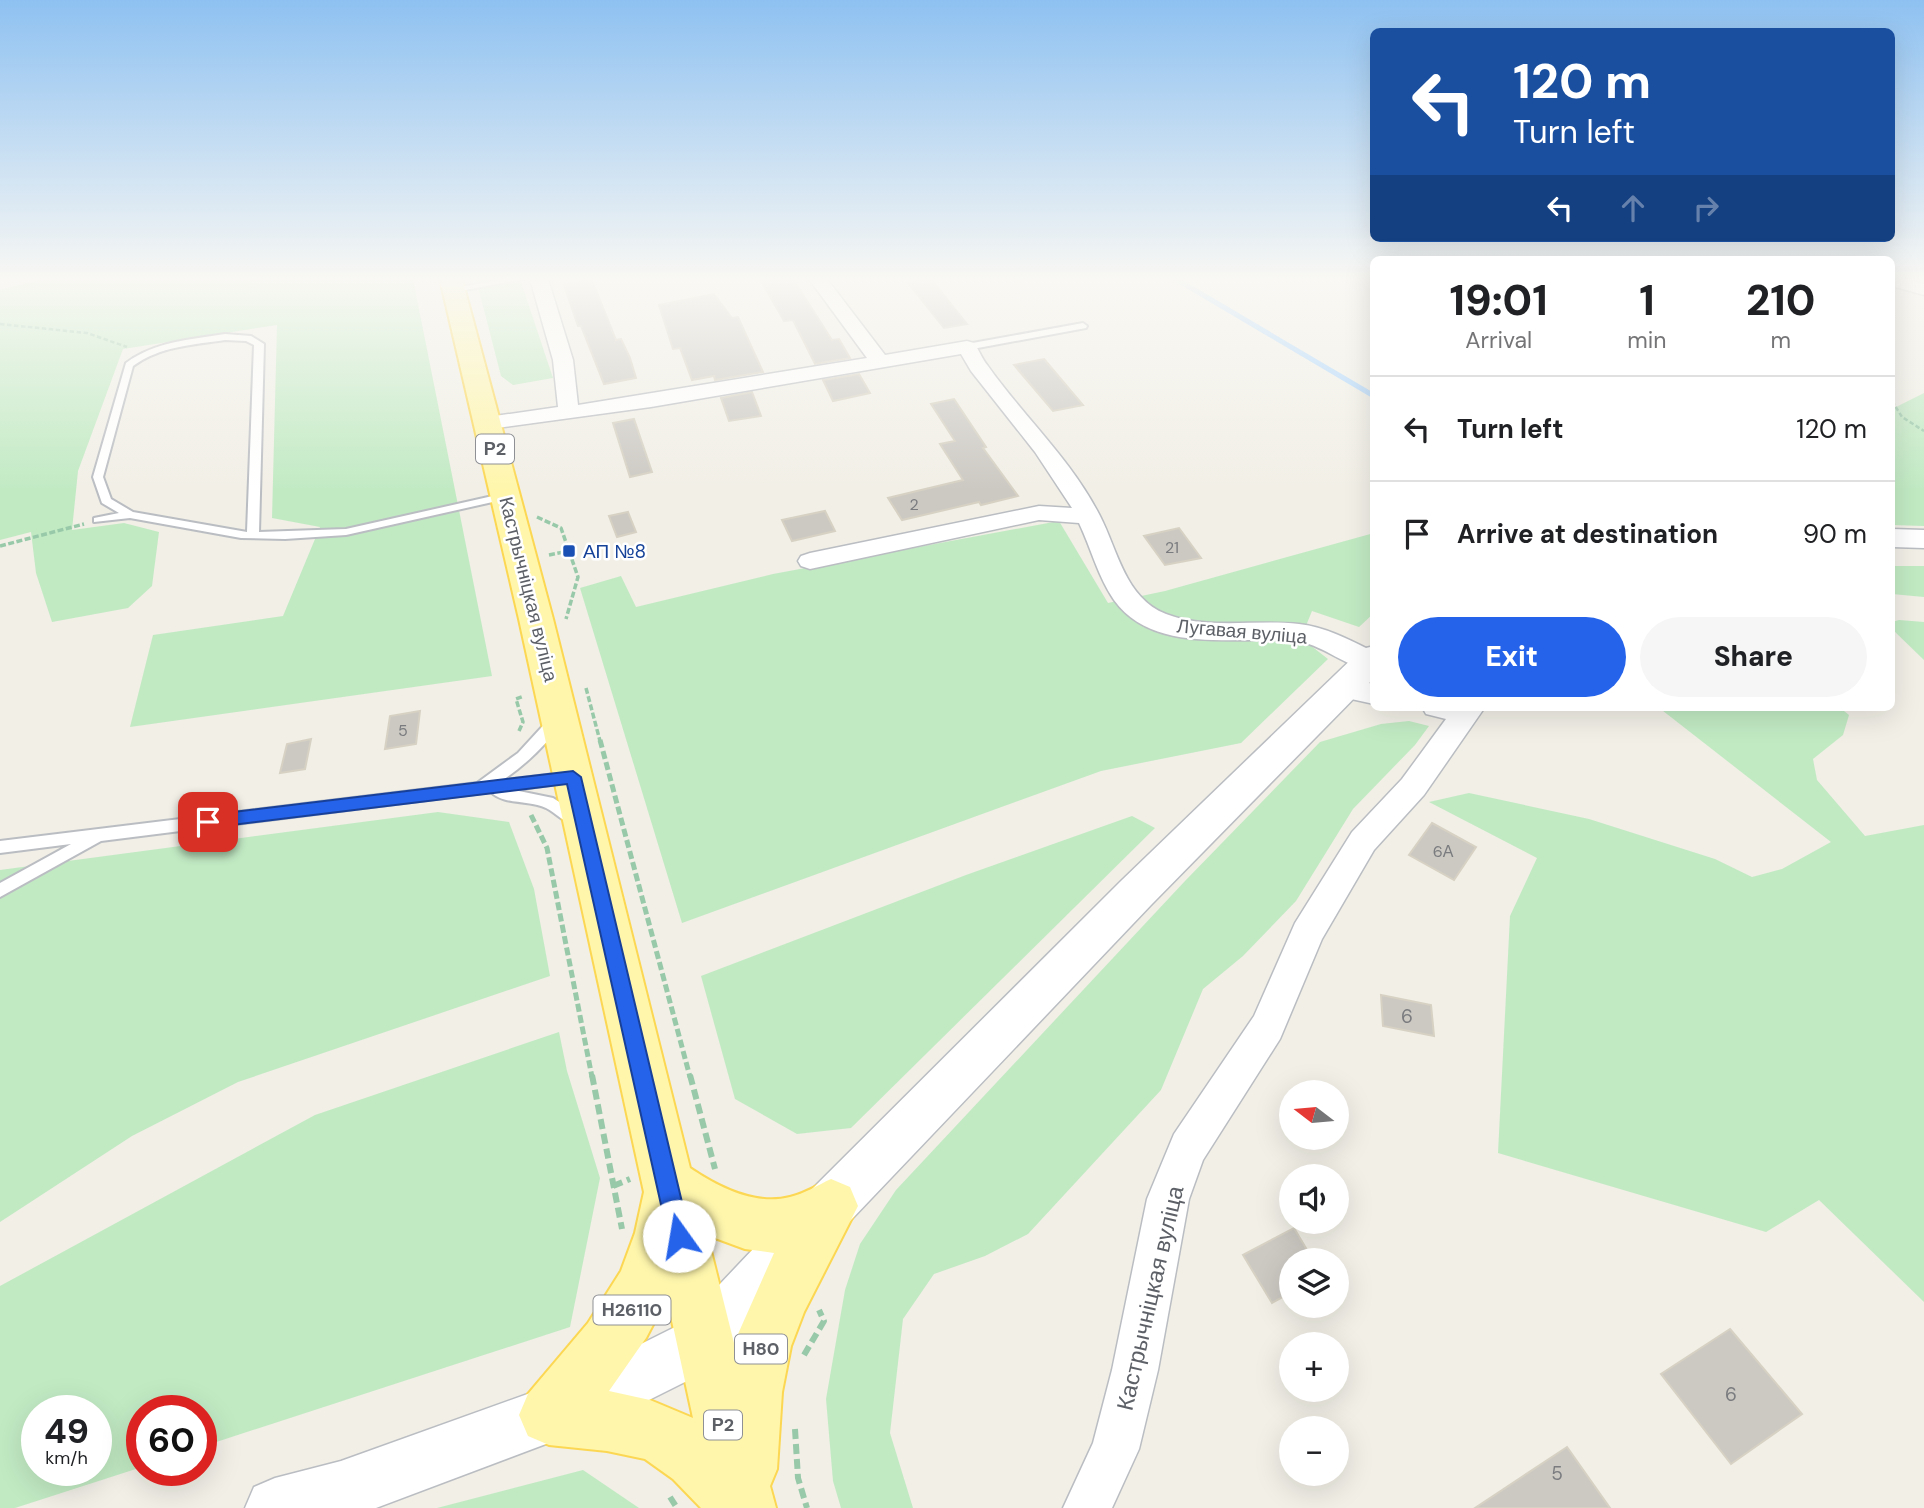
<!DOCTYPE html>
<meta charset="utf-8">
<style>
body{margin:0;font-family:"DM Sans",sans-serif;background:#f6f6f6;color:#202124;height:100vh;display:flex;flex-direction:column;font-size:26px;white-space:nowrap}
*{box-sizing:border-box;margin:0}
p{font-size:23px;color:#757577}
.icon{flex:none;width:38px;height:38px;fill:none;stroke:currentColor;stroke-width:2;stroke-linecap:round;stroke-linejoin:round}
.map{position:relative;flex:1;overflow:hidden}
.sheet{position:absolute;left:1370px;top:256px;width:525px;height:455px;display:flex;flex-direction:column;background:#fff;border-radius:10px;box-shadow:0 7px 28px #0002}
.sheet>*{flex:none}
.guide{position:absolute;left:1370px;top:28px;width:525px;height:214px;border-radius:10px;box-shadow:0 7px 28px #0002;background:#1a4fa0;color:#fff;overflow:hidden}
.needle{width:46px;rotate:286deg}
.buttons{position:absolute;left:1279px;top:1080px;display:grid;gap:14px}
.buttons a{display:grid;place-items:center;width:70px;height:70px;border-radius:50%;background:#fff;box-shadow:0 7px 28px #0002;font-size:35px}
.speed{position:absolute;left:21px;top:1395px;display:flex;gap:14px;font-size:35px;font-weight:700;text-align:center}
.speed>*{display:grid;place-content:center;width:91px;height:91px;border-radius:50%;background:#fff;box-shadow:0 7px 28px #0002;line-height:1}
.speed small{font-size:18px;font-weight:400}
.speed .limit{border:10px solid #d22;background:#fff;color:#111}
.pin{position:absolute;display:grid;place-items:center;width:60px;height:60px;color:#fff;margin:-30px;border-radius:14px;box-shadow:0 4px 10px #0006}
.me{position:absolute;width:77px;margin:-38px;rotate:347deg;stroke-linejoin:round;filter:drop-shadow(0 0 5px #0008)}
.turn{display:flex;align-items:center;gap:24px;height:147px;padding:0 28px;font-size:32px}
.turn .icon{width:91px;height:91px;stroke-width:2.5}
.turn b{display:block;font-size:49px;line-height:60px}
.lanes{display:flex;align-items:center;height:66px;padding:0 28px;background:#0003;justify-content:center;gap:35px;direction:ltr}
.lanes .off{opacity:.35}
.eta{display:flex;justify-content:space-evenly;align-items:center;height:119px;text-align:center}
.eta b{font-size:42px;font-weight:800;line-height:49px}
.cta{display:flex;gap:14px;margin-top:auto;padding:14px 28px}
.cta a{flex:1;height:80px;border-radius:42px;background:#2563eb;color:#fff;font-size:28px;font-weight:800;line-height:80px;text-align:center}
.cta a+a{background:#f6f6f6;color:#202124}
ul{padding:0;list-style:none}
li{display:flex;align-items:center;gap:21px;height:105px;padding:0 28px;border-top:2px solid #e0e0e0}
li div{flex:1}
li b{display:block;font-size:26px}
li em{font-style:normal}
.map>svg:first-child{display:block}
</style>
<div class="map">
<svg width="1924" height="1508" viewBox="0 0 1924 1508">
<rect width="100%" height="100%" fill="#f1efe6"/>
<g fill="#c1eac3" fill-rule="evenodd">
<path d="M43,279H413L492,676L130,727L153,635L283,616L320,527L272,518L277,325L123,349L78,471L72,530L124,523L159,532L152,586L128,608L52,622L36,573L31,532L0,540V290Z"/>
<path d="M476,279H520L553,378L513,385L501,376Z"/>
<path d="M1924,393V526L1892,525V409Z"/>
<path d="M1059,521L1108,603L1165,591L1374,533V613L1359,627L1312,611L1301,638L1328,659L1241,743L1101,771L682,923L580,588L621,576L636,607L773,574Z"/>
<path d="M1892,566H1924V597L1892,594Z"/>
<path d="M1899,620L1924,622V660L1892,629V622Z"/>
<path d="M1658,707H1839L1849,715L1843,735L1813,759L1817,780L1865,836L1924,825V1302L1819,1200L1766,1232L1498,1153L1510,916L1537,858L1429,802L1469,793L1589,819L1715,859L1752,877L1782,869L1831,842Z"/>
<path d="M1409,721L1429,726L1415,745L1353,809L1296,901L1243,956L1203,989L1161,1090L1028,1234L985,1256L934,1274L903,1319L890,1433L913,1508H841L833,1481L826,1399L845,1290L860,1244L896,1190L1185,881L1320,742L1381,724Z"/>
<path d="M438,812L509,822L534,889L550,976L238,1082L132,1136L0,1222V870Z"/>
<path d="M1132,816L1155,828L851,1128L797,1134L735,1099L701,976L966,875Z"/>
<path d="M559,1032L567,1071L600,1178L570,1327L201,1447V1410H142V1467L15,1508H0V1286L315,1115ZM37,1410H96V1470H37Z"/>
<path d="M583,1470L639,1508H437Z"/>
</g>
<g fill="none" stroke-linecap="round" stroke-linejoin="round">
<path stroke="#a7d4ff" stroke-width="5" d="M1176,279L1374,396"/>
</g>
<g fill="#ccc9c3" stroke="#d6d1c3" stroke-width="2">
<path d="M760,279H793L832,340L839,339L850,358L815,364L793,320L784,321Z"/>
<path d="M931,279L967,324L944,328L908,283Z"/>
<path d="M592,280L616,340L621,339L630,358L636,378L604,384L581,326H578L564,285Z"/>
<path d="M714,294L732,318L738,317L763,372L715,380L714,376L692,380L680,348L673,349L659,305Z"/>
<path d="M1044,359L1083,405L1053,411L1014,365Z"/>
<path d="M859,374L870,393L833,401L823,380Z"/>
<path d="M752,392L761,416L729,421L721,398Z"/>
<path d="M954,399L986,447L983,448L1018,496L981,505L979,502L902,520L888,498L963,480L940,444L955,441L931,404Z"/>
<path d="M634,419L652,472L630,477L613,423Z"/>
<path d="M825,511L835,531L792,541L782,520Z"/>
<path d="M628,512L636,532L617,537L609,516Z"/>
<path d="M1179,528L1201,558L1165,565L1144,536Z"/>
<path d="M420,711L416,744L385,749L390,716Z"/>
<path d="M311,739L305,769L280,773L287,744Z"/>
<path d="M1432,823L1476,847L1454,880L1409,855Z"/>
<path d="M1381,995L1431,1005L1434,1036L1383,1026Z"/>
<path d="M1294,1228L1313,1260H1292V1292L1272,1303L1243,1255Z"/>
<path d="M1730,1329L1802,1414L1731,1464L1661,1374Z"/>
<path d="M1567,1447L1610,1508H1475Z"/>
</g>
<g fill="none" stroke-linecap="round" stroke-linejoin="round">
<g stroke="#babdc2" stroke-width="4">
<g id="service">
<path d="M504,279H524L454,292L450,289Z"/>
<path d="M1083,323L1087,326L1086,328L967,350L962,347L967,344Z"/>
<path d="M225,334L251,336L264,344L259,532L346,529L506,493L511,496L506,499L346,535L285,539L241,538L130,518L94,522V518L119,513L102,503L93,477L126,363C156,341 189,340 225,334ZM225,340L246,341L254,345L247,532L133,512L111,499L103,477L133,366C161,346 192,345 225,340Z"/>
<path d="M556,715L563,720C548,744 526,764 503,780L572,772L577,773L579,777L577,781L572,782L514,790L553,798L581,816L583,820L581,824C568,828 557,813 546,808C530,800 503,805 491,792L101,841L0,897V883L71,844L0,853V841L477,783L518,753L551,717Z"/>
</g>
</g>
<g stroke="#babdc2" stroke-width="3">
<g id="minor">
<path d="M530,279H548L573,360L578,405L867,358L809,279H827L885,355L967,341L974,343C979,350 982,359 988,366C1024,417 1071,459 1100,516C1118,551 1125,598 1166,614C1207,630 1256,619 1299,624C1326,627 1350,640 1374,652V669C1352,672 1324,645 1300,642C1241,634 1155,657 1114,600C1098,577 1091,548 1079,523L1039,520L810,569L801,566L798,561L801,556L810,553L1039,506L1072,508L1035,452L971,371L961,354L651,407L489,429L481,428L478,423L481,418L558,407L553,360Z"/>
<path d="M1892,279H1905L1924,284V295L1892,286Z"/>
<path d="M1343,678L1374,684V704L1333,695L1329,688L1333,681Z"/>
<path d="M1422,707H1485L1424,795L1374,850L1322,939L1280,1039L1203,1160L1189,1199L1158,1370L1139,1449L1112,1508H1063L1093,1443L1112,1370L1147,1199L1174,1134L1254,1016L1295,923L1352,832L1402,779L1446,719L1426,714Z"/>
</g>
</g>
<g stroke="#babdc2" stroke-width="3">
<g id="tertiary">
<path d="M1892,529L1924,530V548L1892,547Z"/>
<path d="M1374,646V678L1151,905L810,1263L723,1363L607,1421L376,1508H245L254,1487L275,1478L341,1461L575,1377L683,1323L774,1227L1121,881L1362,649Z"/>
</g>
</g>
<g stroke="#fcd753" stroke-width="4">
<path id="primary" d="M440,279H462L553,619L690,1168C718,1187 755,1206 790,1197C804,1194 818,1185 831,1179L850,1187L858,1206L804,1312L791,1346L782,1392L777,1469L770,1486L776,1508H701L673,1479L645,1459L607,1451L549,1445L528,1436L519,1415L528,1394L588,1323L621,1271L635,1233L644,1192L519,619ZM707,1235L745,1249L774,1253L734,1343ZM667,1298L693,1418L650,1400L609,1391L646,1338Z"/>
</g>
<g stroke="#98c9a9" stroke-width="2.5" stroke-dasharray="4.5 2.5" stroke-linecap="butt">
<path d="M0,324L87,333L127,347"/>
<path d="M1892,401L1902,417L1924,431"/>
</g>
<g stroke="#98c9a9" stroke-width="3.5" stroke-dasharray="6 2.5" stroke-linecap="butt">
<path d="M537,517L561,528L578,577L566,619"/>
<path d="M0,546L84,524"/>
<path d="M549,555L569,551"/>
<path d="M586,688L600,741"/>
<path d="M519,731L523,722L516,699L524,696"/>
</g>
<g stroke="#98c9a9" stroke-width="5" stroke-dasharray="8 3.5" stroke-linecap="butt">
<path d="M600,740L690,1077"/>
<path d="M531,815L547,848L592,1077"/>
</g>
<g stroke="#98c9a9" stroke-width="6" stroke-dasharray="10 5" stroke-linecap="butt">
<path d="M592,1075L622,1229"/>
<path d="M690,1075L715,1169"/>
<path d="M613,1186L630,1179"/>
<path d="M804,1355L824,1321L819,1310"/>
<path d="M795,1429L798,1478L807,1508"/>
<path d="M670,1497L677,1508"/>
</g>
<use href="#service" fill="#fff" fill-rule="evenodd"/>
<use href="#minor" fill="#fff" fill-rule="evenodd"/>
<use href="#tertiary" fill="#fff" fill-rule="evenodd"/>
<use href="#primary" fill="#fff6ac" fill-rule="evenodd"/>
</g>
<linearGradient id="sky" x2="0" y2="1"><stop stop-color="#8ec1f1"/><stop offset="0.57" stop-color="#f9f8f4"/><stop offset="1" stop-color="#f9f8f4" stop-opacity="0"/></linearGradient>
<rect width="1924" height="490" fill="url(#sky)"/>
<path fill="#2563eb" stroke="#184099" stroke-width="2" d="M573,771L581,777L690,1236L687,1244L679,1247L671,1244L668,1236L567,784L208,828L202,826L199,822L202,817L208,815Z"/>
<rect fill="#1a4fb4" stroke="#fff" stroke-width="2.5" x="562" y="544" width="14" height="14" rx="3.5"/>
<g text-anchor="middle" stroke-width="5" stroke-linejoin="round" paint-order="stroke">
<g font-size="16" fill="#797b7e">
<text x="914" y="510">2</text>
<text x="1172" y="553">21</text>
<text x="403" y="736">5</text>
<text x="1443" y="857">6А</text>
</g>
<g fill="#fff" stroke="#8e9095" stroke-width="2">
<rect x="476" y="434.5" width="38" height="29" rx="5"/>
<rect x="593.5" y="1295.5" width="77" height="29" rx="5"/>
<rect x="735" y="1334.5" width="52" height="29" rx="5"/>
<rect x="704" y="1410.5" width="38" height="29" rx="5"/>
</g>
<g font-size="18" font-weight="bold" fill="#5d6167">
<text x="495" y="455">Р2</text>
<text x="632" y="1316">Н26110</text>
<text x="761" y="1355">Н80</text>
<text x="723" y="1431">Р2</text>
</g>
<g font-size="19" fill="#164399" stroke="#fff" text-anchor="start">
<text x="583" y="558">АП №8</text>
</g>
<g font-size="19" fill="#5d6167" stroke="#fff">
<text transform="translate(529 589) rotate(76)" y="7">Кастрычніцкая вуліца</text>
<text transform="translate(1242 631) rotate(5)" y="7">Лугавая вуліца</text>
</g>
<g font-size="19" fill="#797b7e">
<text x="1407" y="1023">6</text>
<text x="1731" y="1401">6</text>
<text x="1557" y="1480">5</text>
</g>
<g font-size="23" fill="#5d6167" stroke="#fff">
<text transform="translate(1150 1298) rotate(-77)" y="8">Кастрычніцкая вуліца</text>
</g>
</g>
</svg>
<div class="buttons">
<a><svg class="needle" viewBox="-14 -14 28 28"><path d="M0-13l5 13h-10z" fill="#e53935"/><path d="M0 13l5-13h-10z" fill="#757577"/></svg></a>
<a><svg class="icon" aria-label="sound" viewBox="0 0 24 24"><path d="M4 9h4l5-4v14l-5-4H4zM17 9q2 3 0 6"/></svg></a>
<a><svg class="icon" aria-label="layers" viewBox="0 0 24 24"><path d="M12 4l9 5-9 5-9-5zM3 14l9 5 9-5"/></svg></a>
<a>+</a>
<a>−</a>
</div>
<div class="speed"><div>49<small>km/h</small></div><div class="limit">60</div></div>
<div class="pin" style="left:208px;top:822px;background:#d93025"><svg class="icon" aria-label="arrive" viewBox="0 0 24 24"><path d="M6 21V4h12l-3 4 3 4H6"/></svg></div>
<svg class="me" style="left:679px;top:1236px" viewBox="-20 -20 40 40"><circle r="19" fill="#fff"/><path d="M0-13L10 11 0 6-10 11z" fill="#2563eb"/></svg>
<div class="guide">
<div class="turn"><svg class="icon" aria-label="left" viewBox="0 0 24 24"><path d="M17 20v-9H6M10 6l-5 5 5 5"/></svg><div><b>120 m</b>Turn left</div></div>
<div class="lanes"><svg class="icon" aria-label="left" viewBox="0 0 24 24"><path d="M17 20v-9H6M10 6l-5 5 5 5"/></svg><svg class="icon off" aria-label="ahead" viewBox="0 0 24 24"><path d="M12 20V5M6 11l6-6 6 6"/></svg><svg class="icon off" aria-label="right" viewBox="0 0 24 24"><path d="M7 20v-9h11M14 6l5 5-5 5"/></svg></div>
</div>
<section class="sheet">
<div class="eta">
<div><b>19:01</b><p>Arrival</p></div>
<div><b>1</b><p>min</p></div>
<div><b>210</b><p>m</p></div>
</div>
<ul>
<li><svg class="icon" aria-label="left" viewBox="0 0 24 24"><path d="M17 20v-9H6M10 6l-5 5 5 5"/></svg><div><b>Turn left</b></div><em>120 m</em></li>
<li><svg class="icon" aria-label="arrive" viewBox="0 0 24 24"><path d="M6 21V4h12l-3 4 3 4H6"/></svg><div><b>Arrive at destination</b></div><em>90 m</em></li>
</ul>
<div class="cta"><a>Exit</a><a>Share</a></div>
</section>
</div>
